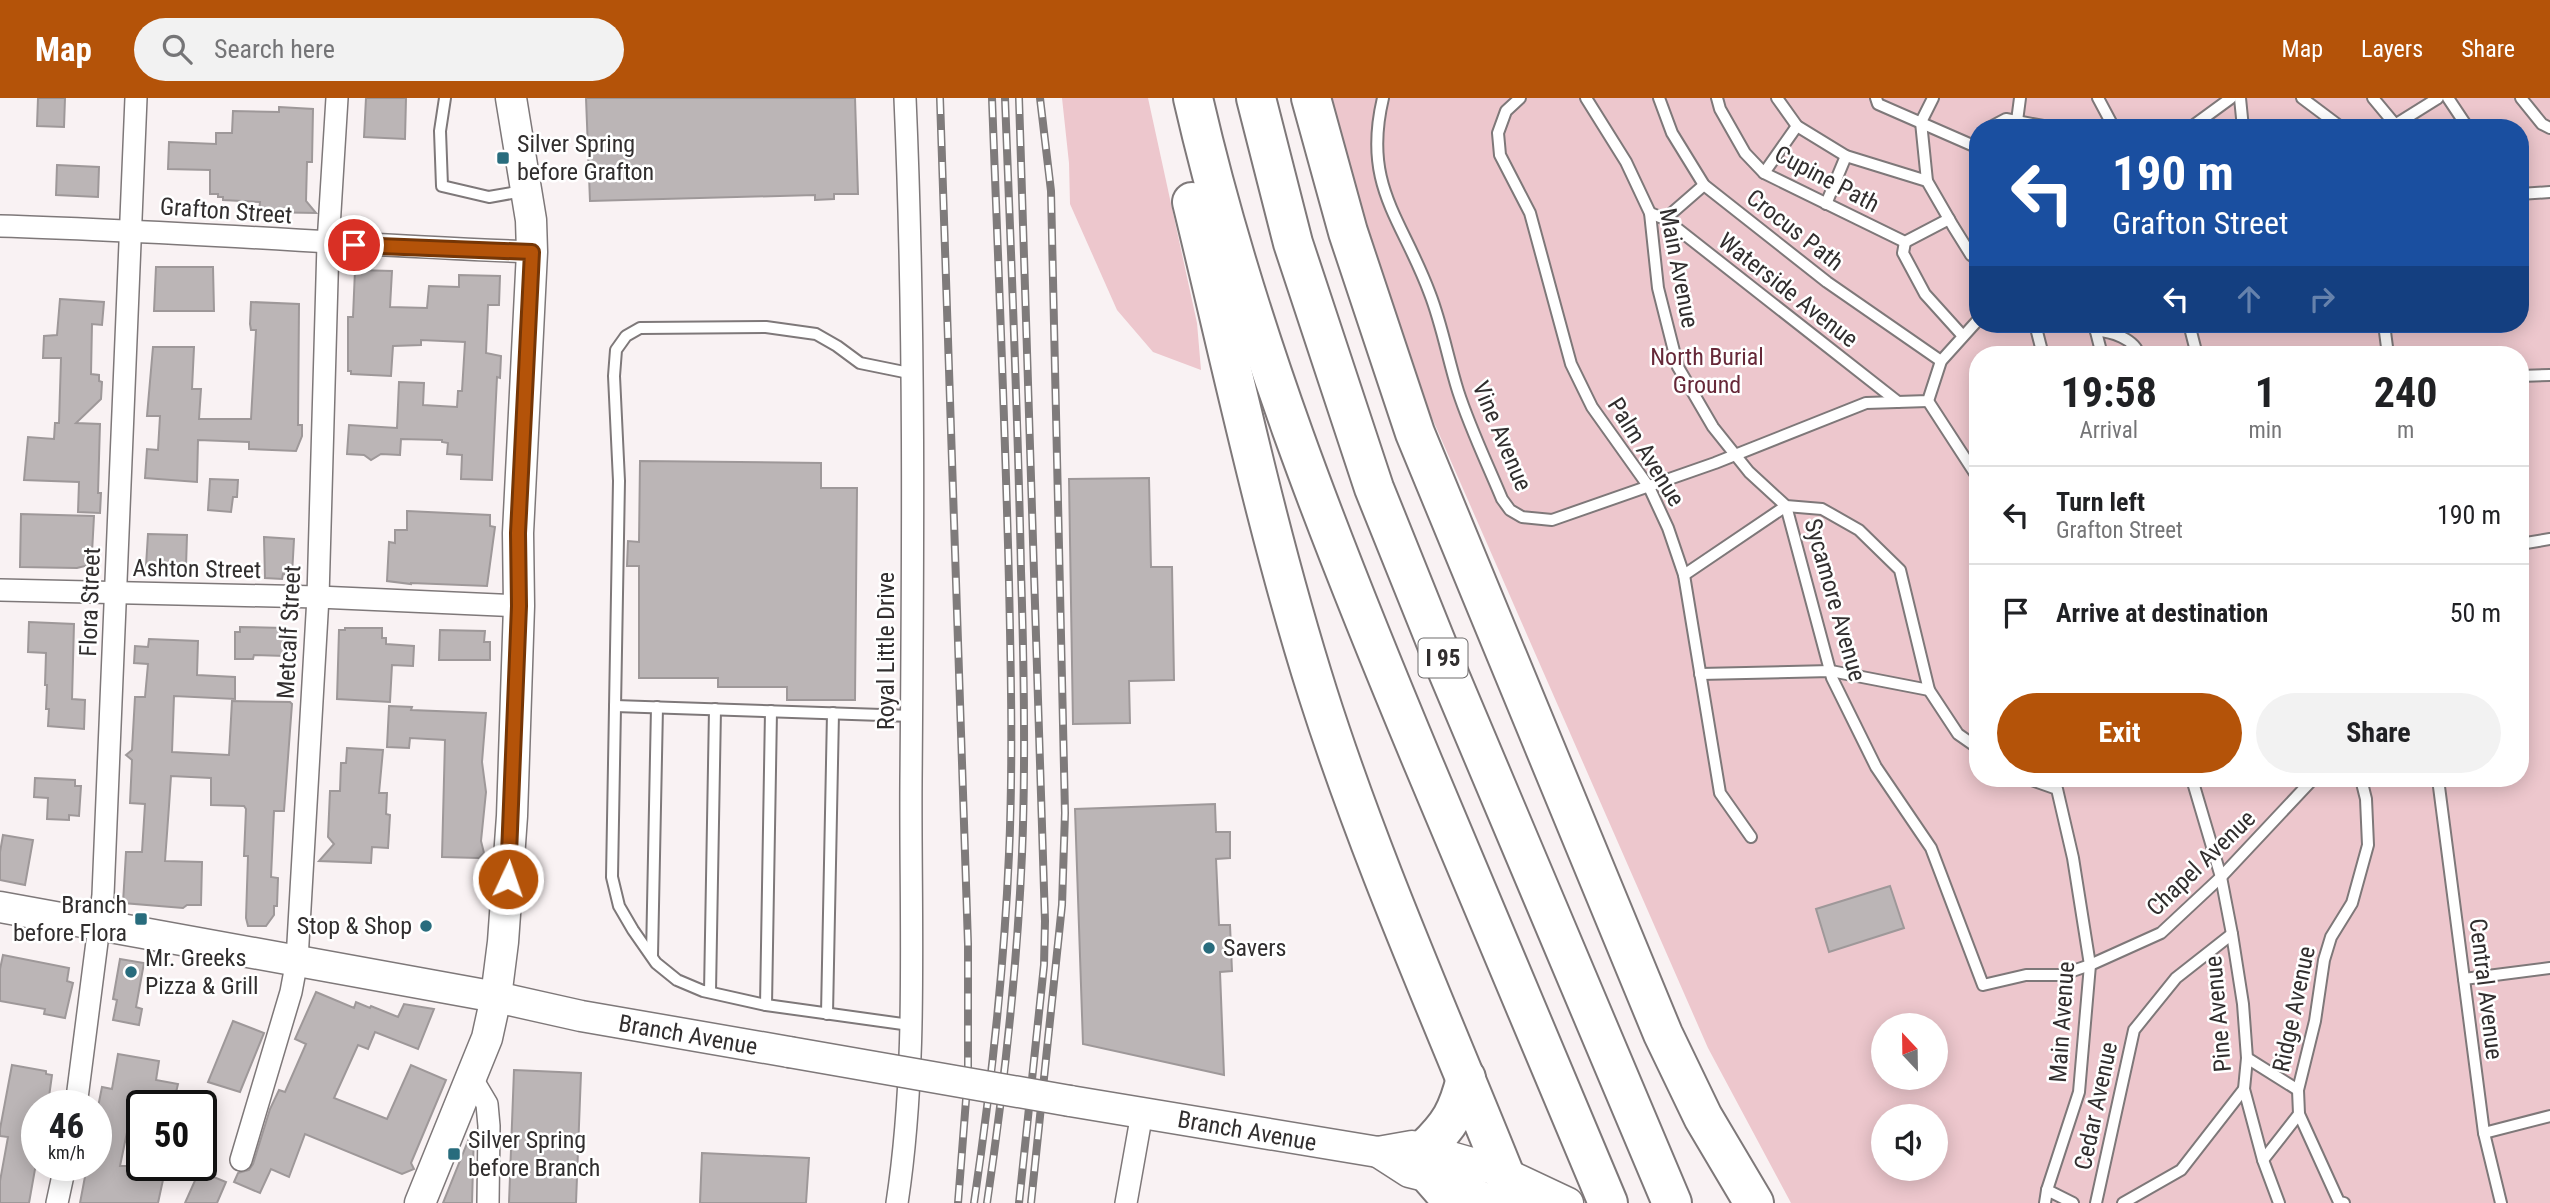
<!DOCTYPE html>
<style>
body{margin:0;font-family:"Roboto Condensed",sans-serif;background:#f2f2f2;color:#202124;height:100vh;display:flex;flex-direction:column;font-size:26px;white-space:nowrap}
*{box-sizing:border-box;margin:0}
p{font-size:23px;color:#757577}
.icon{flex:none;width:38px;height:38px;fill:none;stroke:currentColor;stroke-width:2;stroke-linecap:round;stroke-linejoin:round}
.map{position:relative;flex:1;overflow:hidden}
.drawer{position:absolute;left:1969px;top:248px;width:560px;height:441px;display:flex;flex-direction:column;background:#fff;border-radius:28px;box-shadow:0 4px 18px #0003}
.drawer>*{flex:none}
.top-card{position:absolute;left:1969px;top:21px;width:560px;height:214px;border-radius:28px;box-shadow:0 4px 18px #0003;background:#1a4fa0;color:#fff;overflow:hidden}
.needle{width:46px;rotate:338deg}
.tools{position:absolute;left:1871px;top:915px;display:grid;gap:14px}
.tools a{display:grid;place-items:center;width:77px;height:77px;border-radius:50%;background:#fff;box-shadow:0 4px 18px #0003;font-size:35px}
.speed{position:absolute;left:21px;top:992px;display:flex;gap:14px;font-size:35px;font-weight:700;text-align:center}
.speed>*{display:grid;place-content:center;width:91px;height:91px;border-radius:50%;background:#fff;box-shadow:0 4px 18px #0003;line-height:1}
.speed small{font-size:18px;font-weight:400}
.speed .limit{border:4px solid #111;border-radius:10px;background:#fff;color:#111}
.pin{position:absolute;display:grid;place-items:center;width:60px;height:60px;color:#fff;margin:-30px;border:4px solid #fff;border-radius:50%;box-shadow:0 2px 7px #0007}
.me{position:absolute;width:77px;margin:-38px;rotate:3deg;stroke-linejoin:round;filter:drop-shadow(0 0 5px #0008)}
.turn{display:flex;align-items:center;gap:24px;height:147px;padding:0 28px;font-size:32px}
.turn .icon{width:91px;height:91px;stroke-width:2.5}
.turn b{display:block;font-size:49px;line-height:60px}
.lanes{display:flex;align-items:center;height:66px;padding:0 28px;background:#0003;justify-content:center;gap:35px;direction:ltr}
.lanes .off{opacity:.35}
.eta{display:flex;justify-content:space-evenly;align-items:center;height:119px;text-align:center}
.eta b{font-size:42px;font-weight:700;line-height:49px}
.button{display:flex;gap:14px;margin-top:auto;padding:14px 28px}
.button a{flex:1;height:80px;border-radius:42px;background:#b45309;color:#fff;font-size:28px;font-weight:700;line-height:80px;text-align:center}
.button a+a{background:#f2f2f2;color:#202124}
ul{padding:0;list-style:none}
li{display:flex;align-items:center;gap:21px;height:98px;padding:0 28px;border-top:2px solid #e0e0e0}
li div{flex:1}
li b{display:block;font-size:26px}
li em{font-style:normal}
header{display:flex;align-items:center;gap:42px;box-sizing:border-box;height:98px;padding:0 35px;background:#b45309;color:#fff}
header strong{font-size:33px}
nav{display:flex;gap:38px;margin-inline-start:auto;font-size:24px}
.search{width:490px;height:63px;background:#f2f2f2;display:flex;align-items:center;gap:18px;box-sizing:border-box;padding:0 24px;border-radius:38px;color:#757577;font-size:26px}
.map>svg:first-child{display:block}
</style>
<header>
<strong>Map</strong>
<div class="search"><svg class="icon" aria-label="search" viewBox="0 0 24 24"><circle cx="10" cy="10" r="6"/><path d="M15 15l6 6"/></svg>Search here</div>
<nav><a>Map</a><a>Layers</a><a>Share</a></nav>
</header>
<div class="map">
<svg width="2550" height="1105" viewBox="0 0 2550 1105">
<rect width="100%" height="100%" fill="#f9f2f3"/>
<g fill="#edc7cd" fill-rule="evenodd">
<path d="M1062,0H1148L1197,225L1201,272L1153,254L1117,212L1070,106L1069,65Z"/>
<path d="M1332,0H2550V1105H1791L1708,950L1397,240L1341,48ZM1978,30H2520V226H1978ZM1978,257H2520V681H1978ZM1883,928H1936V980H1883ZM1883,1018H1936V1071H1883Z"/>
</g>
<g fill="#bbb5b6" stroke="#9e9899" stroke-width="2">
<path d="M38,0H65L64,29L37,28Z"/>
<path d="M366,0H406L405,41L364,39Z"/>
<path d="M586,0H855L858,96H834V101L815,102V97L590,103Z"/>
<path d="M279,9L313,11L312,64H307L306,103L316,115L259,114L260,104L223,102V99H218V96H210V72L168,71L169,44L216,46V35H232L233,13L279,14Z"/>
<path d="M57,67L99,69L98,99L56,97Z"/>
<path d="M156,169H213L214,213H154Z"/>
<path d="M355,172L392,173L390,209L427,210L429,188L459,189V177L500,178L499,207H488L486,255L501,258L500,280L497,279L492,382L461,381L462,357L447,356L448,345L442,344V342L401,341L400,357L381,356L371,362L364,357L347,356L349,327L397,330L399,284L424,285L423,307L457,309L458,293H462L465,244L421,242V247L393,248L391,278L351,276V273H348V219H353Z"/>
<path d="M60,201L104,204L102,227L92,226L91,276L99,277V283L102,284L101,301L76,325L100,326L98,395H101L100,415L78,414L79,384L24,382L28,339L54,341L55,325H59L61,260H43L44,238L57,237Z"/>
<path d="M251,204L299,206L298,327H302V338L296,353L249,351V344L198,342L197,384L145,380L147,351L158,352L160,318H147L153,249H194L192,291H201L199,321H251L256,232H251L250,226Z"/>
<path d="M640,363L821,365V390H857L855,602H787V589H718V580H639V468H627L628,443L639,444Z"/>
<path d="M1149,380L1151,469H1172L1174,582L1129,583L1130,625L1073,626L1069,381Z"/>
<path d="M210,381L238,382L237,399H233L231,414L208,412Z"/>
<path d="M407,413L490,417V428L495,429L487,488L411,485V486L387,483L389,444L395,445V432H407Z"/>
<path d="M21,416L94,418L92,455H90L89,467L77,470L20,469Z"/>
<path d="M148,436L187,437L186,469H180L179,474L153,473V468H146Z"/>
<path d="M264,439L294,441L292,477L283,476L282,481L265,480Z"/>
<path d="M29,524L74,526L72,601L85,602L84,631L48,628L49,611H46L47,587H45L46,555L28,554Z"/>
<path d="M240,529L284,530L288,536L285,558L254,557L253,561H235V534H240Z"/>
<path d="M345,530H382V540H386V546L414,548L413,568L392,567L390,604L337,601L339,532H345Z"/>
<path d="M440,532L485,533L484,544H490V562H439Z"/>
<path d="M149,541L198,543L197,577L235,579V601L174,598L172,654L229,657L232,603L290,604L292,606L284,713H274L271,779L278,780L277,808H274V817L266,828H248L246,820L248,758H244L246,711L244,708L211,707V680L171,678L169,708L165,763L202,764L201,807H187L183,810L123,805L126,754H142L145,706L130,705L132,662L126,657L132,652L135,599H145L148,566L134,565L135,548L148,549Z"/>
<path d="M389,608L412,609L411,612L486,615L482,664L486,694L481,743L484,755L479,760L442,759L445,642L410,640L409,650L387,649Z"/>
<path d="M347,650L383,652L379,695H387L386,716L390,717L388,750L372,749L371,765L319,763L334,746L328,739L330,693H340L341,665H346Z"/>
<path d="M35,680L75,682V688H81L79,718L69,717V722L47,721L48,700L34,699Z"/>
<path d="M1215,706L1216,734H1230V760L1216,761L1219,827H1230L1232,873L1220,874L1224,977L1083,946L1075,711Z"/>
<path d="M3,737L33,742L25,787L0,782V754Z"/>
<path d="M1890,788L1904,830L1829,854L1816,811Z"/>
<path d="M3,857L69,870L67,883L73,885L65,920L44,916L45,911L0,903V871Z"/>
<path d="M120,861L144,865L136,909L142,911L139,927L113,922L117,902L113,901Z"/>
<path d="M316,894L354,910L356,904L370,910L371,908L398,919L404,906L434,911L418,951L375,934L368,951L358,947L334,1000L387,1021L411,967L446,982L411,1065L414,1071L402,1076L305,1036L289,1079L271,1071L260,1095L234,1084L238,1075L249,1072L253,1066L270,1011L279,992L285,994L306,946L295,941Z"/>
<path d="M233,923L264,935L240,994L208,984Z"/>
<path d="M118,956L159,963L156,982L178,986L174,1003L148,998L146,1008H142V1022L130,1020L120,1068H166L158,1105H80L87,1068H96V1019L102,989L112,991Z"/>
<path d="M12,967L46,973V976L52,977L48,1006L37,1007V1060L29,1105H0V1083L8,1039L0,1038V1031Z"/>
<path d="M514,972L581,975L576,1105H509Z"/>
<path d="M472,1033H474L472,1105H443Z"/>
<path d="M702,1055L809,1060L806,1105H700Z"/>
<path d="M204,1075L226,1084L217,1105H185L197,1078L202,1080Z"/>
</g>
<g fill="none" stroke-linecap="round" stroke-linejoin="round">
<g stroke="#7e7879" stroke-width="14">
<g id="lane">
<path d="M445,0L440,33L442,88L489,99L523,93"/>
<path d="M1383,0C1362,88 1402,120 1430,196C1442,227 1448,261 1458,293C1470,330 1487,365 1502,401L1510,412L1522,419L1552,422L1715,365L1866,305L1928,303L1941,263L1978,222"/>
<path d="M1520,0L1506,13L1498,35L1500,57L1530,115L1571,266L1592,309L1649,389L1668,430L1684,477L1720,695L1751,739"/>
<path d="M1586,0L1626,64L1650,115L1658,190L1678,269L1713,329L1749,374L1786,408L1822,411L1859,432L1900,472L1929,592L1958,636L1978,650"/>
<path d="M1659,0L1672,35L1704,87L1827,184L1941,263"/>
<path d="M1717,0L1720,11L1745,55L1764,75L1905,144L1949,121"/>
<path d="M1777,0L1797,28L1846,58L1927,83"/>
<path d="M1876,0L1878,6L1974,48"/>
<path d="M1933,0L1921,24L1927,83L1953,128L1971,157L1978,162"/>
<path d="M2098,0L2114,30"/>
<path d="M2240,0L2243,30"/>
<path d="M2302,0L2342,30"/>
<path d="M2373,0L2398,30"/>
<path d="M2448,0L2468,30"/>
<path d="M2521,0L2542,26L2550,30"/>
<path d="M2017,23L2020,0"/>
<path d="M1989,30L2006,21L2054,30"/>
<path d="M2190,30L2231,0"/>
<path d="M2390,30L2438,0"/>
<path d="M1764,75L1797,28"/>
<path d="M2520,96L2550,94"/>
<path d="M1826,106L1846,58"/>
<path d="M1650,115L1665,121L1898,304"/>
<path d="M1665,121L1704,87"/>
<path d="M1905,144L1903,155L1925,196L1962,237"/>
<path d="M2035,226L2043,257"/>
<path d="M2094,226L2102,257"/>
<path d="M2189,226L2197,257"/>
<path d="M2384,226L2388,257"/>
<path d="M2096,233C2111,233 2135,241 2139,257"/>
<path d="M2520,278L2550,277"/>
<path d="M1928,303L1978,380"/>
<path d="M2520,446L2550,441"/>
<path d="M1684,477L1786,408L1832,580L1876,669L1931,750L1983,887L2026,877H2061L2090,867L2161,835L2221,779L2313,681"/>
<path d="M1700,576L1831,573L1929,592"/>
<path d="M615,608L912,618"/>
<path d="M2029,681L2057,691L2073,760L2090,867L2079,994L2047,1092L2045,1105"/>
<path d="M2192,681L2221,779L2232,836L2243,906L2247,960L2244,991L2263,1062L2279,1105"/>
<path d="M2438,681L2484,1035L2501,1105"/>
<path d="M652,858L657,609"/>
<path d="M2464,881L2550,870"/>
<path d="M710,894L715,611"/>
<path d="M766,907L771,613"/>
<path d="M827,916L833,615"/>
<path d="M910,927L766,907L703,893L677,882L656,865L633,832L619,808L612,779L619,383L614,278L616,252L626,238L640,230L766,229L816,236L837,248L860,265L914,276"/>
<path d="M2247,960L2298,992"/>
<path d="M2484,1035L2550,1018"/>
<path d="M2263,1062L2299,1016"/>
<path d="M2047,1092L2073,1105"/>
<path d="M2096,1105L2134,932L2176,880L2232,836"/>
<path d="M2123,1105L2181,1072L2244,991"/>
<path d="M2344,1105L2339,1104L2299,1016L2298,992L2315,923L2324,862L2331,839L2352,805L2368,747L2366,701L2361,681"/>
</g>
</g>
<g stroke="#7e7879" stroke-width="24">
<g id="street">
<path d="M0,128C177,133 355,147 532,154"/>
<path d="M0,492L318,499L519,508"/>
<path d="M471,979L487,1006L489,1028L488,1105"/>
<path d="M76,1008L103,797L136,0"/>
<path d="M241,1062L291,894L297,862L318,499L328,146L337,0"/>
<path d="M57,1105L65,1068"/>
<path d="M897,1105C918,968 910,822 911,683C913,455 915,228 905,0"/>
<path d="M1126,1105L1142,1015"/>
</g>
</g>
<g stroke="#7e7879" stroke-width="33">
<g id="secondary">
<path d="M0,809L496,899L581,918L789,954"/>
<path d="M1070,1003L1378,1054L1412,1048L1500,1073L1568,1105"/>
<path d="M1378,1054L1409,1074L1445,1083L1496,1105"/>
<path d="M420,1105L487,940L496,899L503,844L512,718L519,508L518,435L532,154L531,122L511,0"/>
</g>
</g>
<g stroke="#7e7879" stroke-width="42">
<g id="highway">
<path d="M1193,0C1246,231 1333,449 1424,667C1486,813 1547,959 1608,1105"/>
<path d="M1256,0L1293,145L1374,390L1448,574L1672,1105"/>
<path d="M1311,0L1348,134L1415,335L1663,936L1703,1019L1754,1105"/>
<path d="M1192,104C1232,268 1267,435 1318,596C1373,769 1449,936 1516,1105"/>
<path d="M1425,1051C1450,1027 1458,1013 1466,980"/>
<path d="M1432,1080L1454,1105"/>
</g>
</g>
<use href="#lane" stroke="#fff" stroke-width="10"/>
<use href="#street" stroke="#fff" stroke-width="21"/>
<use href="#secondary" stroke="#fff" stroke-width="30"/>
<use href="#highway" stroke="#fff" stroke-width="38"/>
<g stroke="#7f7b7b" stroke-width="8">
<g id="rail">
<path d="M940,0L968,846V976L958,1105"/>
<path d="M1019,0L1045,823L1044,867L1019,1105"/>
<path d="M974,1105C991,989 1004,873 1009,756C1013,666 1011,575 1009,484C1005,322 998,161 992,0"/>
<path d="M987,1105C1004,989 1017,873 1022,756C1026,662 1024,567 1021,473C1018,315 1011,158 1005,0"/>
<path d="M1031,1105L1062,807L1065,715L1051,93L1040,0"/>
</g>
</g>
<use href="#rail" stroke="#fff" stroke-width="5" stroke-dasharray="16" stroke-linecap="butt"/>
<g stroke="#7e7879" stroke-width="33" stroke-linecap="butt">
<path id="secondary-bridge" d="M789,954L1070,1003"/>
</g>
<use href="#secondary-bridge" stroke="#fff" stroke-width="30"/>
</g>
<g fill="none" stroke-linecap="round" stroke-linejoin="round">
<g stroke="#753606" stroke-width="18">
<path id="route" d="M354,147L532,154L518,435L519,508L508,781"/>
</g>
<use href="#route" stroke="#b45309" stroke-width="12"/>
</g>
<g fill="#286c7d" stroke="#fff" stroke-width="2.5">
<rect x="496" y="53" width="14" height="14" rx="3.5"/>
<rect x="134" y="814" width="14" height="14" rx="3.5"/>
<circle cx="426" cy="828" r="7"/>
<circle cx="1209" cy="850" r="7"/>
<circle cx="131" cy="874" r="7"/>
<rect x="447" y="1049" width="14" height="14" rx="3.5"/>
</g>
<g text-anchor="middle" stroke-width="5" stroke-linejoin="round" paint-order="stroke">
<rect fill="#fff" stroke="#6f6d6d" stroke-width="2" x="1418.5" y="540.5" width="49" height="39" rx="5"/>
<g font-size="23" font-weight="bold" fill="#312e2e">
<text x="1443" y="568">I 95</text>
</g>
<g font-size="24" fill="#312e2e" stroke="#fff" text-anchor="start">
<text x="517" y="54">Silver Spring<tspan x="517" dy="28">before Grafton</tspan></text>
<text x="127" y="815" text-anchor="end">Branch<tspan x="127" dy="28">before Flora</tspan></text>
<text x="412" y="836" text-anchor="end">Stop &amp; Shop</text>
<text x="1223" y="858">Savers</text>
<text x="145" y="868">Mr. Greeks<tspan x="145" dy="28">Pizza &amp; Grill</tspan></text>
<text x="468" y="1050">Silver Spring<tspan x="468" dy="28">before Branch</tspan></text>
</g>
<g font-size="24" fill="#312e2e" stroke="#fff">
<text transform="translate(1827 81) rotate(28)" y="8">Cupine Path</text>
<text transform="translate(226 113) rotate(4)" y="8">Grafton Street</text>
<text transform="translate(1795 132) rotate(38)" y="8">Crocus Path</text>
<text transform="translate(1679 170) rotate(79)" y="8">Main Avenue</text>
<text transform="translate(1788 192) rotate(38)" y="8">Waterside Avenue</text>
<text transform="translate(1502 338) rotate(67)" y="8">Vine Avenue</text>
<text transform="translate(1646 354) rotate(58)" y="8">Palm Avenue</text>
<text transform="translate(197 471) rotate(1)" y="8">Ashton Street</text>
<text transform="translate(1835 502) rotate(74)" y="8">Sycamore Avenue</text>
<text transform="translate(90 504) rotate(-88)" y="8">Flora Street</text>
<text transform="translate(289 534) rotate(-87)" y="8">Metcalf Street</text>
<text transform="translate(886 553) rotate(-90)" y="8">Royal Little Drive</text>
<text transform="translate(2201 765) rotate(-44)" y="8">Chapel Avenue</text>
<text transform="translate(2486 891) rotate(83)" y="8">Central Avenue</text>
<text transform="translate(2294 911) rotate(-78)" y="8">Ridge Avenue</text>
<text transform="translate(2218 916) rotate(-95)" y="8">Pine Avenue</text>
<text transform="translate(2062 924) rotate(-86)" y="8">Main Avenue</text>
<text transform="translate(688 937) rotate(10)" y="8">Branch Avenue</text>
<text transform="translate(2096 1008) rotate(-78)" y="8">Cedar Avenue</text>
<text transform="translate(1247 1033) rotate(10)" y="8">Branch Avenue</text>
</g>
<g font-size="24" fill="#662838" stroke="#fff">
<text x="1707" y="267">North Burial<tspan x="1707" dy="28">Ground</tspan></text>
</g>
</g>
</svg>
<div class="tools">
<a><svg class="needle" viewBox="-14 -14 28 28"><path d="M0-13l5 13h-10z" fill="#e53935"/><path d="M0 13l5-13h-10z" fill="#757577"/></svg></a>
<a><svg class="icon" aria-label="sound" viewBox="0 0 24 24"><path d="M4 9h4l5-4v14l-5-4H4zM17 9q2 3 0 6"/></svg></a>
</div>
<div class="speed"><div>46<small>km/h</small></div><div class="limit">50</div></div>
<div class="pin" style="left:354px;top:147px;background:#d93025"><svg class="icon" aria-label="arrive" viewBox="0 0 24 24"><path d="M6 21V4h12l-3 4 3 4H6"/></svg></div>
<svg class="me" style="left:508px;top:781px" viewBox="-20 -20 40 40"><circle r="17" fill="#b45309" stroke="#fff" stroke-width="3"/><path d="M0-11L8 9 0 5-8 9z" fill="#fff"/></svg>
<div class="top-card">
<div class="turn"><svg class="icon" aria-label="left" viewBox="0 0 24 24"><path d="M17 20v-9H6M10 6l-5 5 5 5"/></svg><div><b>190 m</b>Grafton Street</div></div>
<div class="lanes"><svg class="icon" aria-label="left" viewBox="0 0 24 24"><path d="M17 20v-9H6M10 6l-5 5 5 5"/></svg><svg class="icon off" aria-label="ahead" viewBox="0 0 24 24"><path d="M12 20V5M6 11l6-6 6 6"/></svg><svg class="icon off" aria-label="right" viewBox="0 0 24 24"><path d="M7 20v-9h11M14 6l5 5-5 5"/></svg></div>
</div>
<section class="drawer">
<div class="eta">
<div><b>19:58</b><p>Arrival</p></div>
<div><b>1</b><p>min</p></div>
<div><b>240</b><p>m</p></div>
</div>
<ul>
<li><svg class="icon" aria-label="left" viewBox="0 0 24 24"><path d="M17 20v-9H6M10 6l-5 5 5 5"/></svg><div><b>Turn left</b><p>Grafton Street</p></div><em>190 m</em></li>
<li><svg class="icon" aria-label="arrive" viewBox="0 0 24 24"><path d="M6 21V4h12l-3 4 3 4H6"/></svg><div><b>Arrive at destination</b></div><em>50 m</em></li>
</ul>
<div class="button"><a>Exit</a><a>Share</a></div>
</section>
</div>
